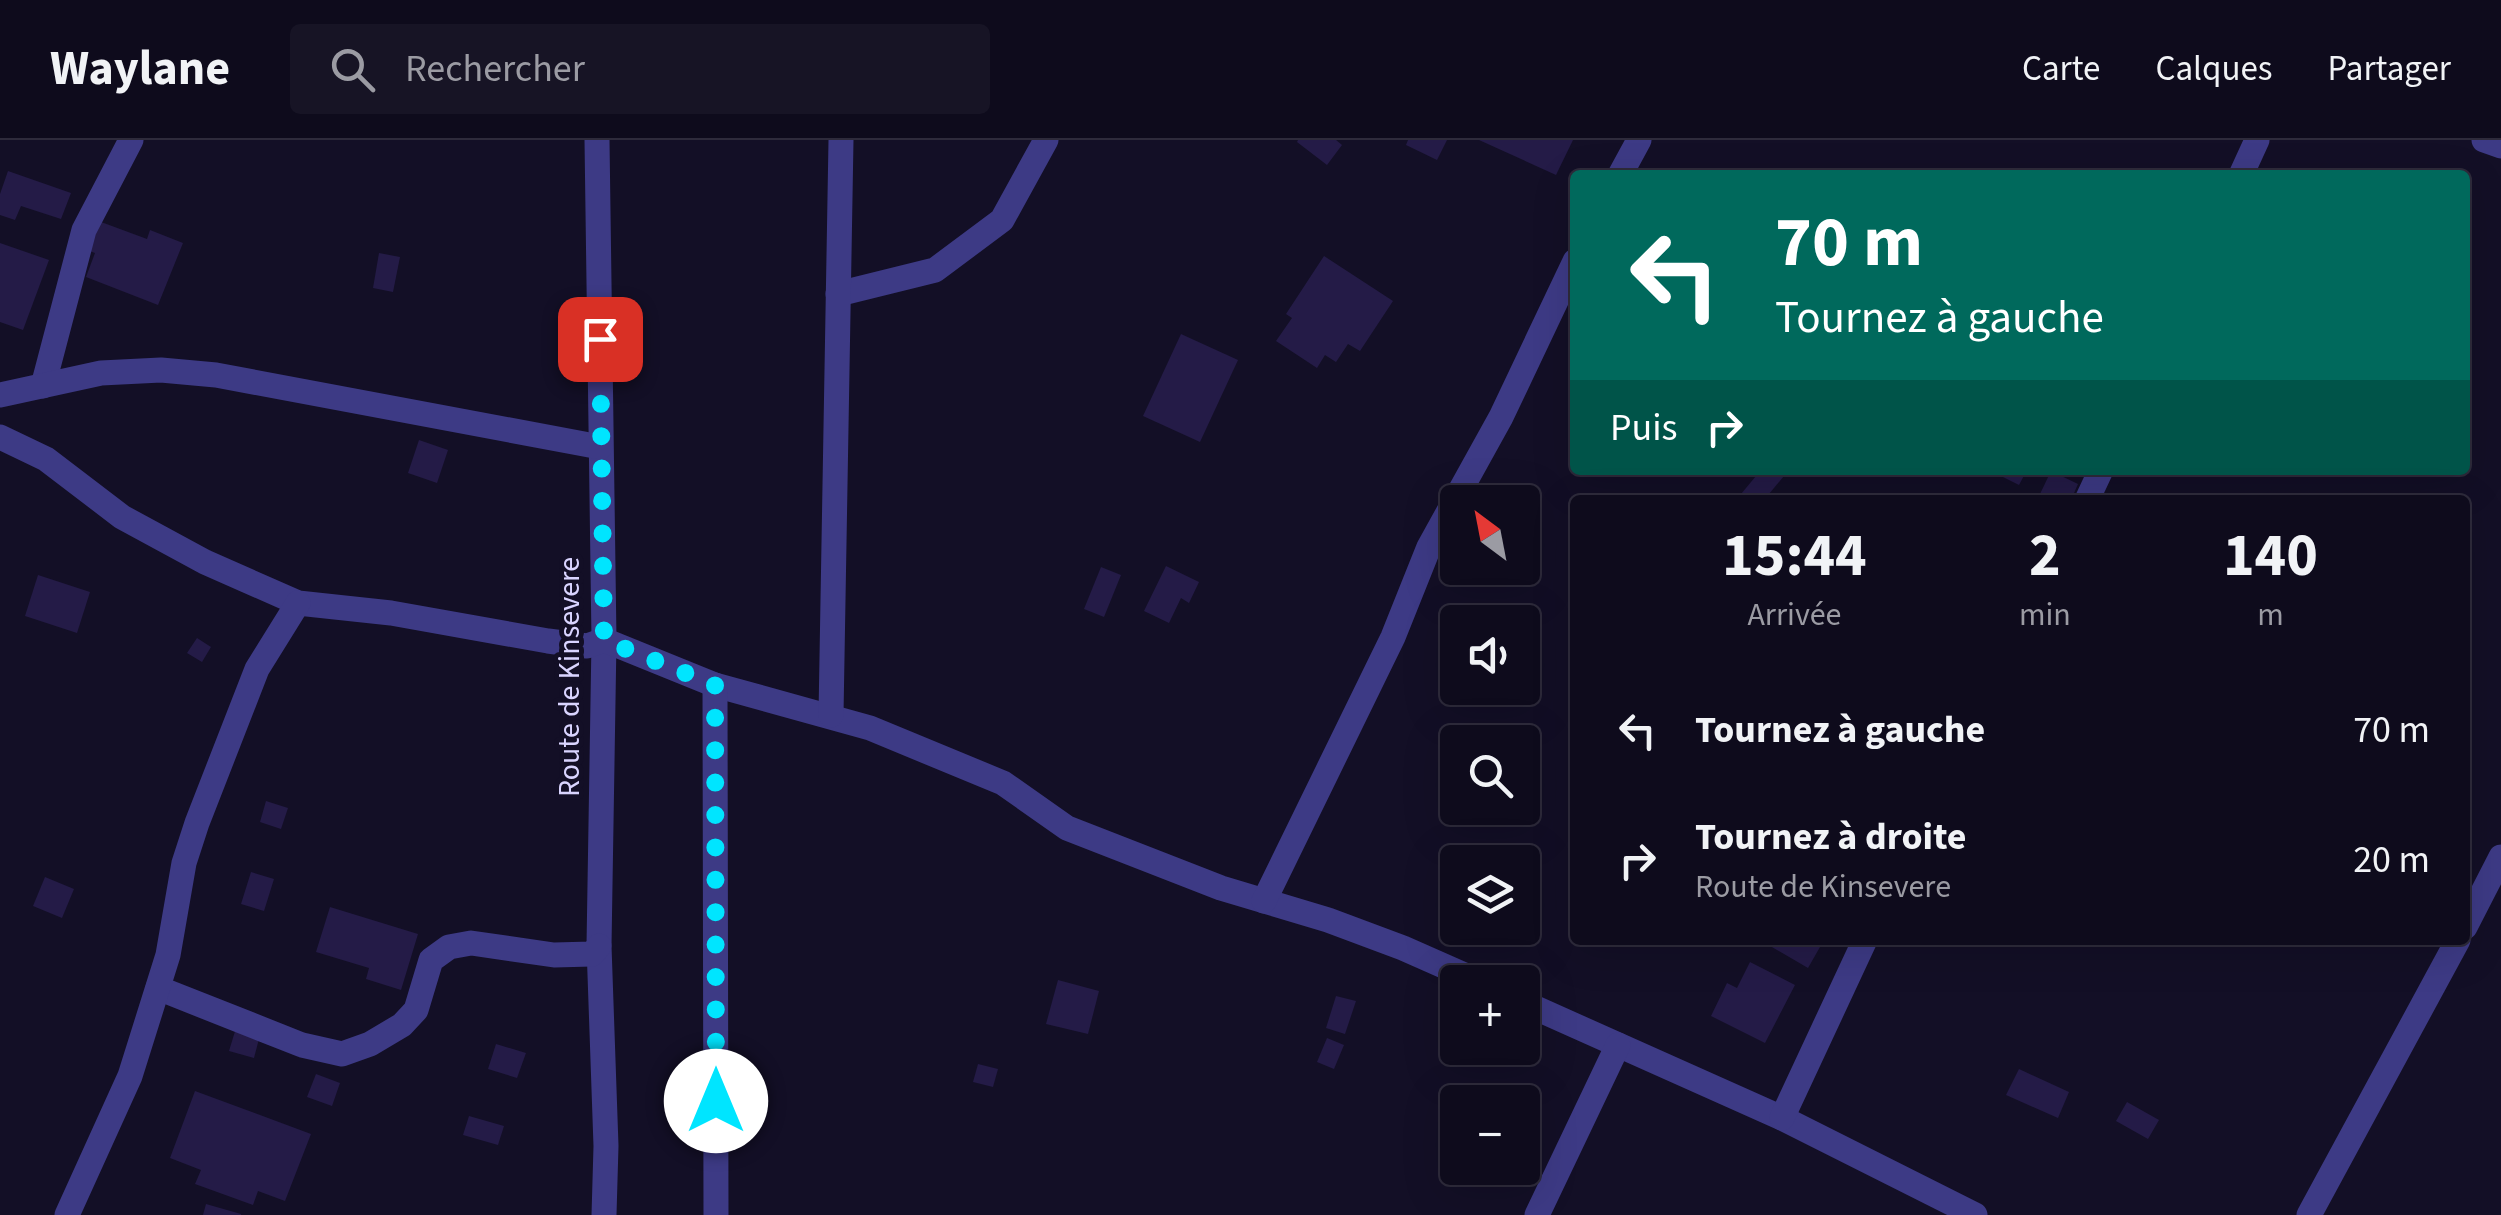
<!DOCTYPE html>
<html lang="fr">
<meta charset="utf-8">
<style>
body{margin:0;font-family:"Source Sans 3",sans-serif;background:#171425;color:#f1f3f6;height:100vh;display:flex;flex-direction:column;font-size:38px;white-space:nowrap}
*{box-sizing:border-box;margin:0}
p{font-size:32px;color:#9b9ba3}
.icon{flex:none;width:55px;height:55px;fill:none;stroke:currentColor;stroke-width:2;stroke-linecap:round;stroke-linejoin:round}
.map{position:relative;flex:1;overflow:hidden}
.drawer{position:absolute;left:1570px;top:355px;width:900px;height:450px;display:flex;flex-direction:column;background:#0e0b1c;border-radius:10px;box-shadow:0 10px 40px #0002,0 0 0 2px #2e2b3b}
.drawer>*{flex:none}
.guide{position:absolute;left:1570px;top:30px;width:900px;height:305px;border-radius:10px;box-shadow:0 10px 40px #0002,0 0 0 2px #2e2b3b;background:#00695c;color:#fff;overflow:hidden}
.needle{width:65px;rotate:328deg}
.controls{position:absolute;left:1440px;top:345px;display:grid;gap:20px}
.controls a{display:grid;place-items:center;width:100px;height:100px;border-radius:10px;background:#0e0b1c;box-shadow:0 10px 40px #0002,0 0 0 2px #2e2b3b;font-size:50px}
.pin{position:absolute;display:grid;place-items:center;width:85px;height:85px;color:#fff;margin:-42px;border-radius:20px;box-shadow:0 5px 15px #0006}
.me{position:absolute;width:110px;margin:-55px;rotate:0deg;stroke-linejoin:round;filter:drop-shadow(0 0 8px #0008)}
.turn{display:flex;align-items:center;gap:35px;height:210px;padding:0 40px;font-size:45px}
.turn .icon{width:130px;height:130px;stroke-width:2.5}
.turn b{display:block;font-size:70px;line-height:85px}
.then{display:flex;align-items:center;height:95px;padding:0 40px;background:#0003;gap:20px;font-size:38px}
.eta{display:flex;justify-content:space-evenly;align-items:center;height:170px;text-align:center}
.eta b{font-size:60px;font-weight:700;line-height:70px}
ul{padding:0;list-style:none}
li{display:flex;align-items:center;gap:30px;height:130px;padding:0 40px}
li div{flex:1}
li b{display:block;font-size:38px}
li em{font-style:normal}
header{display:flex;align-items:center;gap:60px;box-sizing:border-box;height:140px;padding:0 50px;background:#0e0b1c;border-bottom:2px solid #2e2b3b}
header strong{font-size:48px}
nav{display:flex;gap:55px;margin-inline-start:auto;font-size:35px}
.search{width:700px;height:90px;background:#171425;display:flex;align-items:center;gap:25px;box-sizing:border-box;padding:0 35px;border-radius:10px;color:#9b9ba3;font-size:38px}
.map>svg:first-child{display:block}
</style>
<header>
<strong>Waylane</strong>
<div class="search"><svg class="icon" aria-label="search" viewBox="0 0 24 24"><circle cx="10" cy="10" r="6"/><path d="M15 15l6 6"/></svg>Rechercher</div>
<nav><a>Carte</a><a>Calques</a><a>Partager</a></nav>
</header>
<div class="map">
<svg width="2501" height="1075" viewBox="0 0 2501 1075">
<rect width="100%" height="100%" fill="#130f26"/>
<g fill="#241b47">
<path d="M1298,0H1336L1342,5L1327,25L1297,2Z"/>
<path d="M1408,0H1447L1437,20L1406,5Z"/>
<path d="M1479,0H1573L1556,35Z"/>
<path d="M8,31L71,53L61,79L21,66L15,80L0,75V54Z"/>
<path d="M93,79L147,99L150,90L183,103L158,165L86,137L95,113L81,108Z"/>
<path d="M0,103L49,120L23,190L0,182Z"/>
<path d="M379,113L400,117L393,152L373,148Z"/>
<path d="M1324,116L1393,161L1360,211L1348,204L1336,222L1325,215L1317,228L1276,201L1292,178L1286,174Z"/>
<path d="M1181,194L1238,220L1200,302L1143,276Z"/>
<path d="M419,300L448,310L437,343L408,333Z"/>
<path d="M1761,330H1789L1764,360H1736Z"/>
<path d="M1996,330H2027L2019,345L1995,333Z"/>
<path d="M2051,331L2078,344L2071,360H2053L2040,354Z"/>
<path d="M1166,426L1199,442L1189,463L1181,458L1169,483L1144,471Z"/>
<path d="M1101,427L1121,435L1104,477L1084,469Z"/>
<path d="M38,435L90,452L77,493L25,476Z"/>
<path d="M197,498L211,507L202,522L187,513Z"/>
<path d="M266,661L288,668L281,689L260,682Z"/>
<path d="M251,732L274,739L264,771L241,764Z"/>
<path d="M45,737L74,749L62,778L33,766Z"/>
<path d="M330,767L418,794L401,850L366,839L369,828L316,812Z"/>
<path d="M1760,800H1824L1808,828Z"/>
<path d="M1750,822L1795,845L1765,903L1711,876L1727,843L1737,848Z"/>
<path d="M1058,840L1099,851L1088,894L1046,884Z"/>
<path d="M1336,856L1356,861L1345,894L1326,888Z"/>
<path d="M236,888L260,895L254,918L229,911Z"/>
<path d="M1327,898L1344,905L1334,929L1317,922Z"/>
<path d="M496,904L526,913L517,938L488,929Z"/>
<path d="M978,924L998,929L993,947L973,942Z"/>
<path d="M2019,929L2069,952L2058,978L2006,955Z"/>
<path d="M316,934L340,943L332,966L307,957Z"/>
<path d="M195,951L311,994L285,1061L258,1051L253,1065L195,1044L201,1030L170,1018Z"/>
<path d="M2127,962L2159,980L2148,999L2116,981Z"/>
<path d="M469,976L504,986L498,1005L463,995Z"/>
<path d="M206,1064L241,1074V1075H203Z"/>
</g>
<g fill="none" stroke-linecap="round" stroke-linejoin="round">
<g stroke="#3d3a85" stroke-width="25">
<path d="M597,0L604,500L599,806L606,1006L604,1075"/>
<path d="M2484,0L2501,6"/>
<path d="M1620,35L1639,0"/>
<path d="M2241,35L2257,0"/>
<path d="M838,154L935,130L1002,80L1046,0"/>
<path d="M43,246L84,90L131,0"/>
<path d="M0,255L101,233L161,230L216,235L600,307"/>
<path d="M0,297L46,319L122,377L205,422L298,463L391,473L548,501L587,506L604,500L715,545L870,588L1003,643L1067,688L1221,748L1328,780L1403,808L1480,842"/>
<path d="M2087,360L2101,330"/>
<path d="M715,545L716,1075"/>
<path d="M831,575L841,0"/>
<path d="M1264,761L1393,497L1429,407L1501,277L1575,121"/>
<path d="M2465,787L2501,717"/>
<path d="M158,848L302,905L342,914L370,904L402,885L416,870L431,820L449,807L471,803L554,815L592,814L599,806"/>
<path d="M1522,862L1782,978L1975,1075"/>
<path d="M1782,978L1865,800"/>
<path d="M67,1075L130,936L168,815L184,723L197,683L257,529L298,463"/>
<path d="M1537,1075L1618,905"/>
<path d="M2309,1075L2458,800"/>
</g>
</g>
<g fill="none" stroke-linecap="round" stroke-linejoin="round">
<path stroke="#00e5ff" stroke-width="18" stroke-dasharray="0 32.4" d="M600,199L604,500L715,545L716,961"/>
</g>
<g text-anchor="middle" stroke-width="10" stroke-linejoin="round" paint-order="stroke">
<g font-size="30" fill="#d9d4ff" stroke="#130f26">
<text transform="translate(569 537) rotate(-90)" y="10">Route de Kinsevere</text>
</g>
</g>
</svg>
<div class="controls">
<a><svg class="needle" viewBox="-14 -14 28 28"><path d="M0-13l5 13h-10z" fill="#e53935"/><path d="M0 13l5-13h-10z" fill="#9b9ba3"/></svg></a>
<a><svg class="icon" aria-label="sound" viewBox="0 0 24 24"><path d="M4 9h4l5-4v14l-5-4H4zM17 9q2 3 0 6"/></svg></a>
<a><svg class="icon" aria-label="search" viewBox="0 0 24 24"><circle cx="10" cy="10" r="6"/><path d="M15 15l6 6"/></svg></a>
<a><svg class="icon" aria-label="layers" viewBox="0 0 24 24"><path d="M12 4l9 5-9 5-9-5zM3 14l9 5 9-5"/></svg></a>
<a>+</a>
<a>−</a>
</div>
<div class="pin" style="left:600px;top:199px;background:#d93025"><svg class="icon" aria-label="arrive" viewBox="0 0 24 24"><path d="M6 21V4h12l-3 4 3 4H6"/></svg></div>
<svg class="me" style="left:716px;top:961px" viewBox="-20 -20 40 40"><circle r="19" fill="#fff"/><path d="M0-13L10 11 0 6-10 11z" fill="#00e5ff"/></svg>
<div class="guide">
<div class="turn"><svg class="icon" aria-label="left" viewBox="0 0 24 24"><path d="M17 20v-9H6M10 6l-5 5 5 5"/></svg><div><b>70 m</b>Tournez à gauche</div></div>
<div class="then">Puis<svg class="icon" aria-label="right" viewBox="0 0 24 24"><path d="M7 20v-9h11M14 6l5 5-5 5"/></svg></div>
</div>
<section class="drawer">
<div class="eta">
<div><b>15:44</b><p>Arrivée</p></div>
<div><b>2</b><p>min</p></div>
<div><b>140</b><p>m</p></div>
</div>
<ul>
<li><svg class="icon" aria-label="left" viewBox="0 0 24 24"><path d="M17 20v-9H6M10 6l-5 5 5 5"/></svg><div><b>Tournez à gauche</b></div><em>70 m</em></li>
<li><svg class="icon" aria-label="right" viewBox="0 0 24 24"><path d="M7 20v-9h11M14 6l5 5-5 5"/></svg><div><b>Tournez à droite</b><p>Route de Kinsevere</p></div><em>20 m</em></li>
</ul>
</section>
</div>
